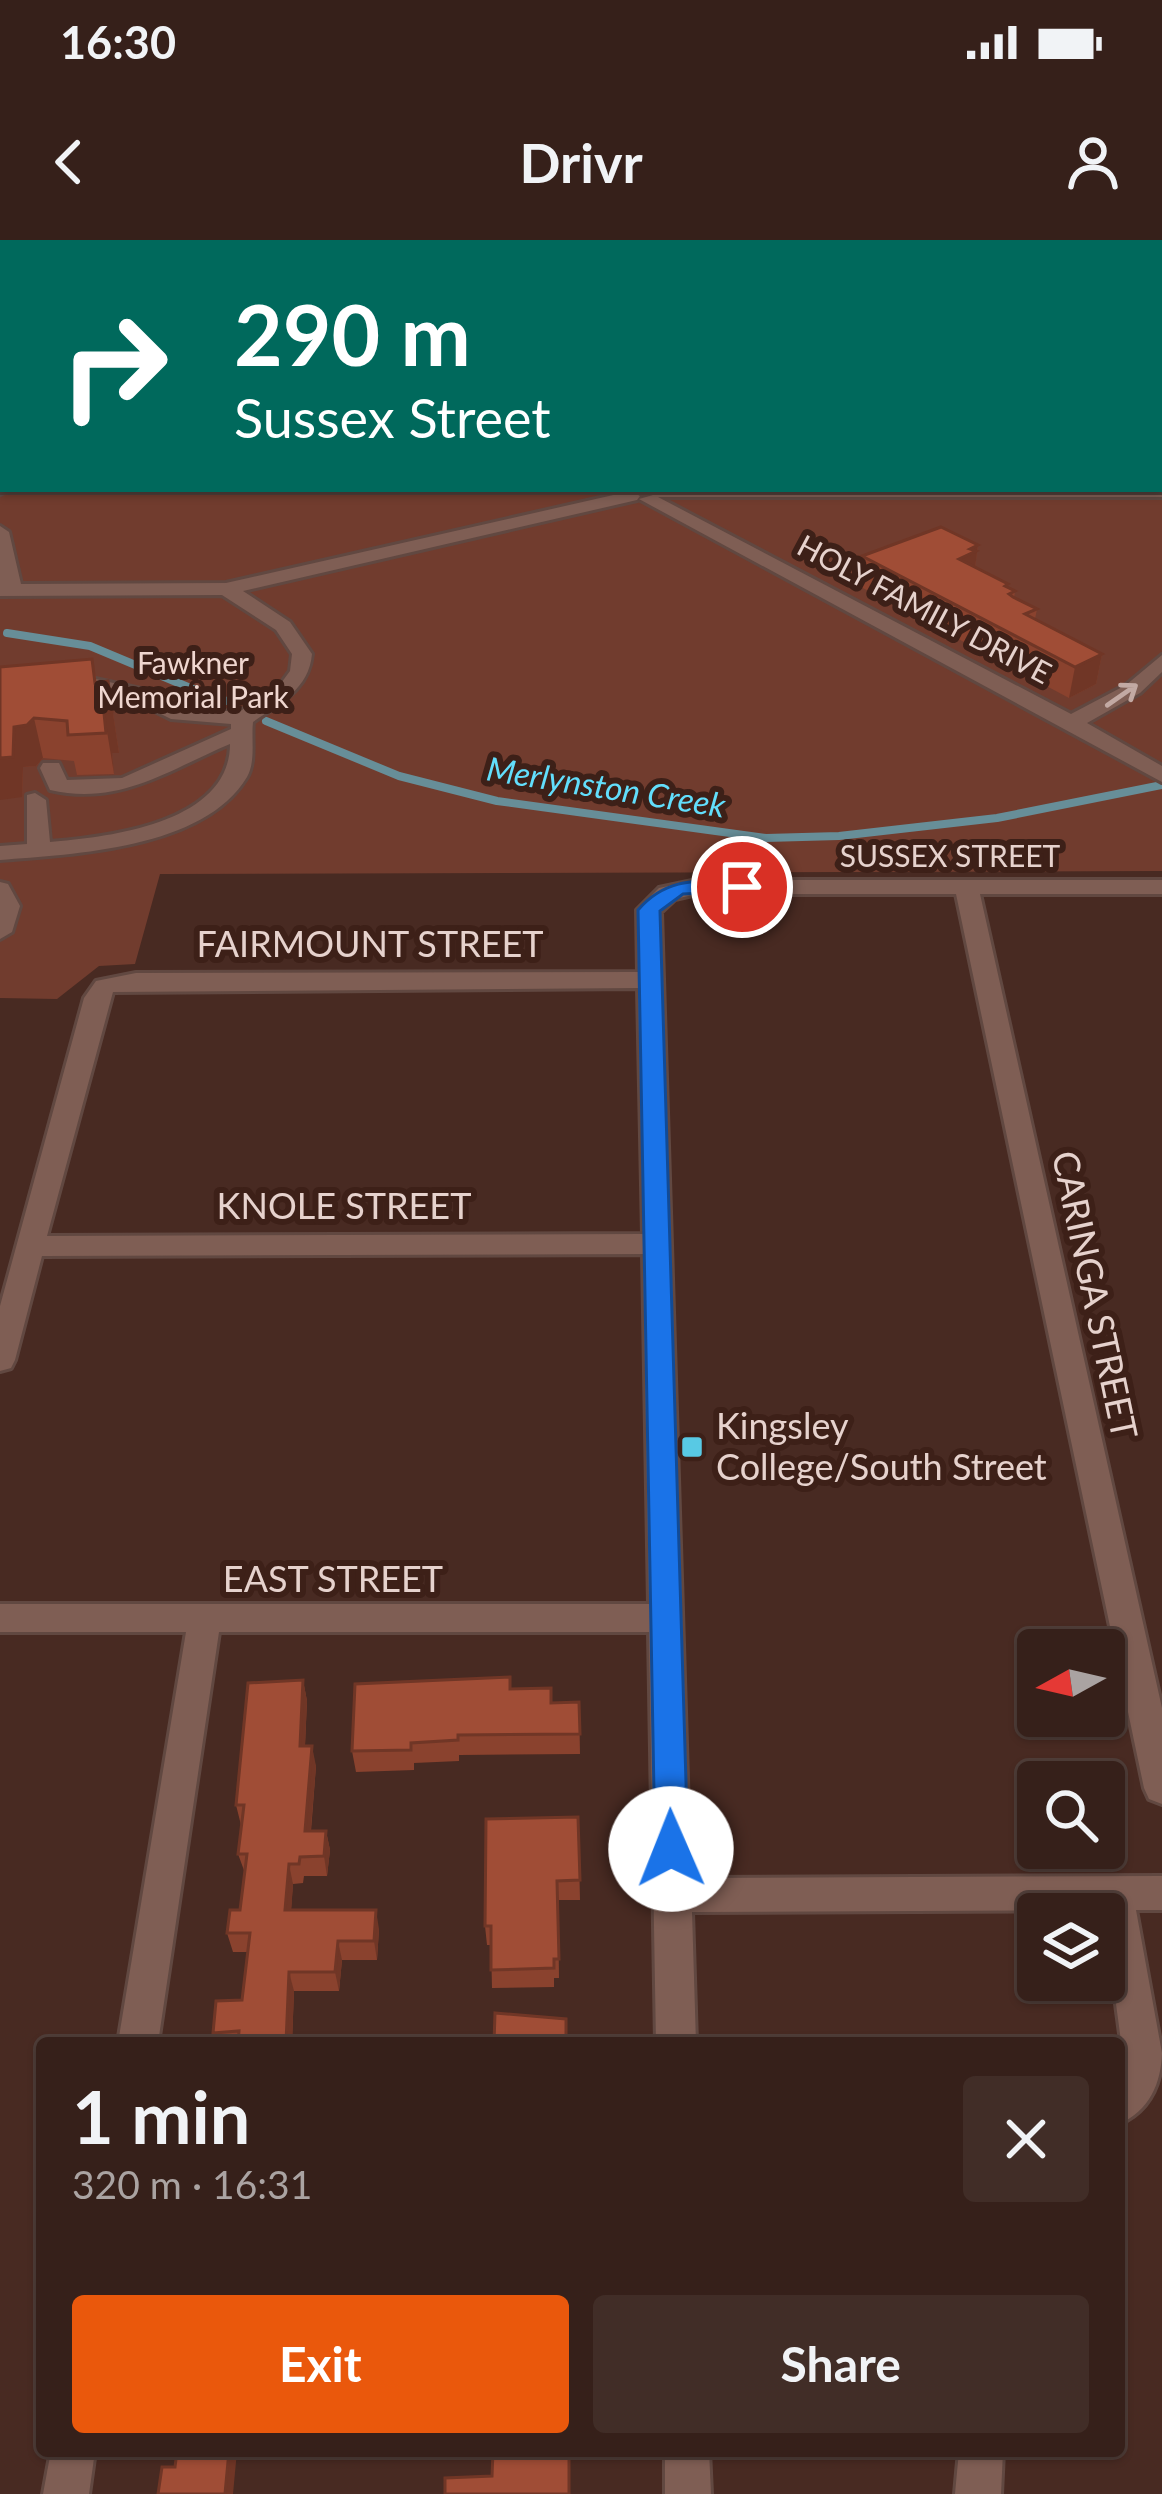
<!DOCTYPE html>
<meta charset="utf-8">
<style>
body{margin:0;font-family:Lato,sans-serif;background:#412d27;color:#f1f3f6;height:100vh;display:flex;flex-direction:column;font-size:45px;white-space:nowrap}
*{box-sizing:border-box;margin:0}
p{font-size:39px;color:#aaa3a2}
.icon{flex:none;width:66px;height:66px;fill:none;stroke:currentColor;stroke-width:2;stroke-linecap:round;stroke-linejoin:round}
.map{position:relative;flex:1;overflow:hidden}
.drawer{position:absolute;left:36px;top:1797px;width:1089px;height:420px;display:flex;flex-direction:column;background:#36201a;border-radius:12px;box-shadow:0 3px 9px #0004,0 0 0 3px #503e39}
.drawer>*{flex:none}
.top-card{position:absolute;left:0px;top:0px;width:1164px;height:252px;box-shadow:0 3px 9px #0004,0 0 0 3px #503e39;background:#00695c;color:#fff;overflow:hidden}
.needle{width:78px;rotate:262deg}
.tools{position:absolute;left:1017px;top:1389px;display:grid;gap:24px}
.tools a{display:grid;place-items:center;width:108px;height:108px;border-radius:12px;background:#36201a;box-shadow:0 3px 9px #0004,0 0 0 3px #503e39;font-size:60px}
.pin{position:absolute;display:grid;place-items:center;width:102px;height:102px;color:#fff;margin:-51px;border:6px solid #fff;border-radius:50%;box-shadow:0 3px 12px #0007}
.me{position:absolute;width:132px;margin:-66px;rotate:359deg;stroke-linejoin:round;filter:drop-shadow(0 0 9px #0008)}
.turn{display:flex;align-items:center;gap:42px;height:252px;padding:0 36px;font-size:54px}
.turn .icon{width:156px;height:156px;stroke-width:2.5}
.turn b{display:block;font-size:84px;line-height:102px}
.round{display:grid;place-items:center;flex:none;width:126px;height:126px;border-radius:12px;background:#412d27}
.headline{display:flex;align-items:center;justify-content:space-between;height:204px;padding:0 36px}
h1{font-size:72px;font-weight:700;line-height:90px}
.primary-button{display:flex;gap:24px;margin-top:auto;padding:24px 36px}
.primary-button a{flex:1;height:138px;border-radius:12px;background:#ea580c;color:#fff;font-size:48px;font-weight:700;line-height:138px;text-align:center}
.primary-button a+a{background:#412d27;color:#f1f3f6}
.status{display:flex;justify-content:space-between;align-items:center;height:84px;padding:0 60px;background:#36201a;direction:ltr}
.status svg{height:33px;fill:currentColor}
header{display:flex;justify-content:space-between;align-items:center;height:156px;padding:0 36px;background:#36201a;font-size:54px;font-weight:700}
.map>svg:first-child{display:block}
</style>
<div class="status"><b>16:30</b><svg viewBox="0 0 49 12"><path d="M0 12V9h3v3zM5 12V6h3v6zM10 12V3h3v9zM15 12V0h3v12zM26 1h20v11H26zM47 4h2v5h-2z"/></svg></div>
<header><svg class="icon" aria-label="back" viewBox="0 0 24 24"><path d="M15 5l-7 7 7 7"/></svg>Drivr<svg class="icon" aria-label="person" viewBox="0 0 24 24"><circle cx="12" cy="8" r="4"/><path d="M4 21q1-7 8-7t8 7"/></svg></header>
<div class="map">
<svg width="1162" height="2254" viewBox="0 0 1162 2254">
<rect width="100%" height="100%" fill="#482a22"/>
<path fill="#713c2e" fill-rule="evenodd" d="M0,0H1162V631L160,634L135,724L99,726L57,759L0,758ZM3,3H1161V249H3Z"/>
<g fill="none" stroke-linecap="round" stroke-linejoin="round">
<g stroke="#678e98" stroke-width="8">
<path d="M7,393L90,406L200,452"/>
<path d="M218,458L236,464"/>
<path d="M266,481L399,536L497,561L766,598L839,596L997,578L1162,545"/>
</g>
<g stroke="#614841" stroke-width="6">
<g id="minor">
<path d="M168,0H185L187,3H170Z"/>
<path d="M259,0H280L282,3H261Z"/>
<path d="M534,0H559L561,3H536Z"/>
<path d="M566,0H592L594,3H568Z"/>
<path d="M1111,0H1159L1161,3H1113Z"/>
<rect x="0" y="14" width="3" height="10"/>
<rect x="0" y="118" width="3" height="10"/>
<rect x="1161" y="188" width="1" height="11"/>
<path d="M0,243L3,249H11L0,254Z"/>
<path d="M1161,247L1162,257H658L1071,474L1126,445L1162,415V432L1140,453L1087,483L1162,526V542L639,259L653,255V249Z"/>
<path d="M631,251L640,256L637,260L243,351L290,382L312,414C309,449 280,463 253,482C251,499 256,521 247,537C204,609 74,614 0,620V606L27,604V555L35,553L46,560L50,602C110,597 230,583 230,504C168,530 120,566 50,550L40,528L43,523H59L67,540L122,538L231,489V484L171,479L131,459L82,448L0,452V440L82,436L145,450L176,467L239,472L279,446L290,431L292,414L276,390L222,355L0,356V286L9,292L21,344L226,343Z"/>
<path d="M697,640H1162V654H980L1162,1468V1564L1149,1559L1144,1548L956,654H697L675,659L661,672L690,1638L1162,1636V1670H1136L1162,1813C1161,1844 1149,1871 1119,1884L1123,1816L1104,1674L1099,1670L692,1672L696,1803H656L649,1392H219L158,1803H118L186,1392H0V1364H649L643,1014L42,1016L15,1120L11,1128L0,1131V1066L84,758L96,741L136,733L638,732L637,670L659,648ZM638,748L643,994L47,996L113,752Z"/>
<path d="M0,642L8,644L20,666L12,692L0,699Z"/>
<path d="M51,2211H95L89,2254H43Z"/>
<path d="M665,2211H709L711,2254H665Z"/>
<path d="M959,2211H1003L1001,2254H955Z"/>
</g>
</g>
<use href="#minor" fill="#7f5e54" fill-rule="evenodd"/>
</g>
<g fill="#8a422e">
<path d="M978,305L975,327L1015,351L1014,358L1037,369L1035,379L1102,414L1096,444L1069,458L859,346L862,316Z"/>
<path d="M92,419L97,443L108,441L119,513H112L114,534L77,535L74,521L43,518L36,526L23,527L22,557L0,427Z"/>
<path d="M303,1440L307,1461L305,1506L316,1526L311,1591H326L330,1610L327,1636H304L303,1643L293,1644L291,1670L379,1689L377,1720H342L339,1751H294L292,1803H216L213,1793L242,1760L247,1712H233L227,1693L240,1670L245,1633L238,1614L241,1585L236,1565Z"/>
<path d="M510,1449L551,1463L579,1462L580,1514L459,1515V1521L414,1523V1530L356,1532L352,1511Z"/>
<path d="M578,1577L580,1660H558L559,1738H554V1747L492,1748L491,1705H487L485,1686Z"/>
</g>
<g fill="#703626">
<path d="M978,305L974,335L959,319L970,309Z"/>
<path d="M1102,414L1096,444L1069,458L1075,427Z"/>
<path d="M108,441L119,513H112L114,534L104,473Z"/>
<path d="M34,478L43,518L36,526L23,527L22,557L0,560V518L14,487Z"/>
<path d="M303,1440L307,1461L304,1526L300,1506Z"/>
<path d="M312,1506L316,1526L309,1611L305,1591Z"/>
<path d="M326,1591L330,1610L327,1636L324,1616Z"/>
<path d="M289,1624L293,1644L290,1689L285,1670Z"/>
<path d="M376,1670L379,1689L377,1720L374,1701Z"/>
<path d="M338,1701L342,1720L339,1751L335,1732Z"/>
<path d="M289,1732L294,1751L292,1803H286Z"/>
<path d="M229,2211H237L233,2254H225Z"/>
</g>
<g fill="#a04d36" stroke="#703626" stroke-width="3">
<path d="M941,287L978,305L970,309L976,311L959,319L1008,344L1005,346L1015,351L1009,354L1013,357L1037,369L1025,374L1102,414L1075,427L862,316Z"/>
<path d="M92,419L95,443L108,441L112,472L104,473L106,493L68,495L67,481L34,478L27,485L14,487L13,517L0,518V427Z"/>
<path d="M510,1437V1449L551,1448V1463L579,1462L580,1494L458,1495V1500L411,1503V1510L352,1511L355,1444Z"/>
<path d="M303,1440L300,1506H312L305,1591H326L324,1616L300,1617L299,1624H289L285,1670H376L374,1701H338L335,1732H289L286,1803H238L239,1791L213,1793L216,1761L242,1760L250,1693H227L230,1670H240L247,1614H238L244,1565H236L248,1443Z"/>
<path d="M578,1577L580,1640L557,1641L559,1719H554V1728L491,1730V1686H485L486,1579Z"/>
<path d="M495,1773L566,1779V1803H494Z"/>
<path d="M177,2211H229L225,2254H158L162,2227H175Z"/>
<path d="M493,2211H548V2215L569,2214V2254H445V2238L492,2236Z"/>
</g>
<defs><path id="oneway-shaft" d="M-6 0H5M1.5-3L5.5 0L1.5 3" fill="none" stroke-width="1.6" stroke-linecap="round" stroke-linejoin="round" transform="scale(3)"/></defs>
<use stroke="#c2a9a3" href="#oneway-shaft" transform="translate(1122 455) rotate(-35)"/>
<path fill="#1a73e8" stroke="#114b97" stroke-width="3" d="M742,640L749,642V651L683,654L660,671L688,1609L683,1619L671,1624L660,1619L655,1609L638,670C667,636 700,641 742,640Z"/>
<rect fill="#58c9e4" stroke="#3d2018" stroke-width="4.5" x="680" y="1195" width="24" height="24" rx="6"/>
<g text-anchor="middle" stroke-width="12" stroke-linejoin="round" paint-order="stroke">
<g font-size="30" fill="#e6d2cd" stroke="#3d2018">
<text transform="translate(924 370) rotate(28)" y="10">HOLY FAMILY DRIVE</text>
<text x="950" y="627">SUSSEX STREET</text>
</g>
<g font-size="30" fill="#efd6cf" stroke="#3d2018">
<text x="193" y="434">Fawkner<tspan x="193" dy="34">Memorial Park</tspan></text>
</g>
<g font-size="33" font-style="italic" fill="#62defc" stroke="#3d2018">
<text transform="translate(606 547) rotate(9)" y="12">Merlynston Creek</text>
</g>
<g font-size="36" fill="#e6d2cd" stroke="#3d2018">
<text x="370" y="717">FAIRMOUNT STREET</text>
<text x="344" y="979">KNOLE STREET</text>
<text transform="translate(1095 1055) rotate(78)" y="13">CARINGA STREET</text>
<text x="333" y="1352">EAST STREET</text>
</g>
<g font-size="36" fill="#e6d2cd" stroke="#3d2018" text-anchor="start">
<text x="716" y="1199">Kingsley<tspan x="716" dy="41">College/South Street</tspan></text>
</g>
</g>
</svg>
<div class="tools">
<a><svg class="needle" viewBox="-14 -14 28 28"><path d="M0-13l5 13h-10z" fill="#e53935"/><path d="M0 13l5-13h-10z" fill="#aaa3a2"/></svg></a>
<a><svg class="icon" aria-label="search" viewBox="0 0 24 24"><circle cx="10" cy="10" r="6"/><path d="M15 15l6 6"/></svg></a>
<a><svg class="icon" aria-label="layers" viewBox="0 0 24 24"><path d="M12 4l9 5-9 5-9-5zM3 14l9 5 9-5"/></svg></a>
</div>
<div class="pin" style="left:742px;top:647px;background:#d93025"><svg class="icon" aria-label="arrive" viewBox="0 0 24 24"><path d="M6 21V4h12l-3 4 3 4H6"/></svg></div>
<svg class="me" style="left:671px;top:1609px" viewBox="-20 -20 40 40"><circle r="19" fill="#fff"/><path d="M0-13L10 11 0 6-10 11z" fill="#1a73e8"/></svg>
<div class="top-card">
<div class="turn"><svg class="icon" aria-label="right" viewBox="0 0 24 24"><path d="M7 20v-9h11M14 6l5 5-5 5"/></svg><div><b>290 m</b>Sussex Street</div></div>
</div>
<section class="drawer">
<div class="headline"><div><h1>1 min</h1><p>320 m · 16:31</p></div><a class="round"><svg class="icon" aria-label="close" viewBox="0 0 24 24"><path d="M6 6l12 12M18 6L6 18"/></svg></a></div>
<div class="primary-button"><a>Exit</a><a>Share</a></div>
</section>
</div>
